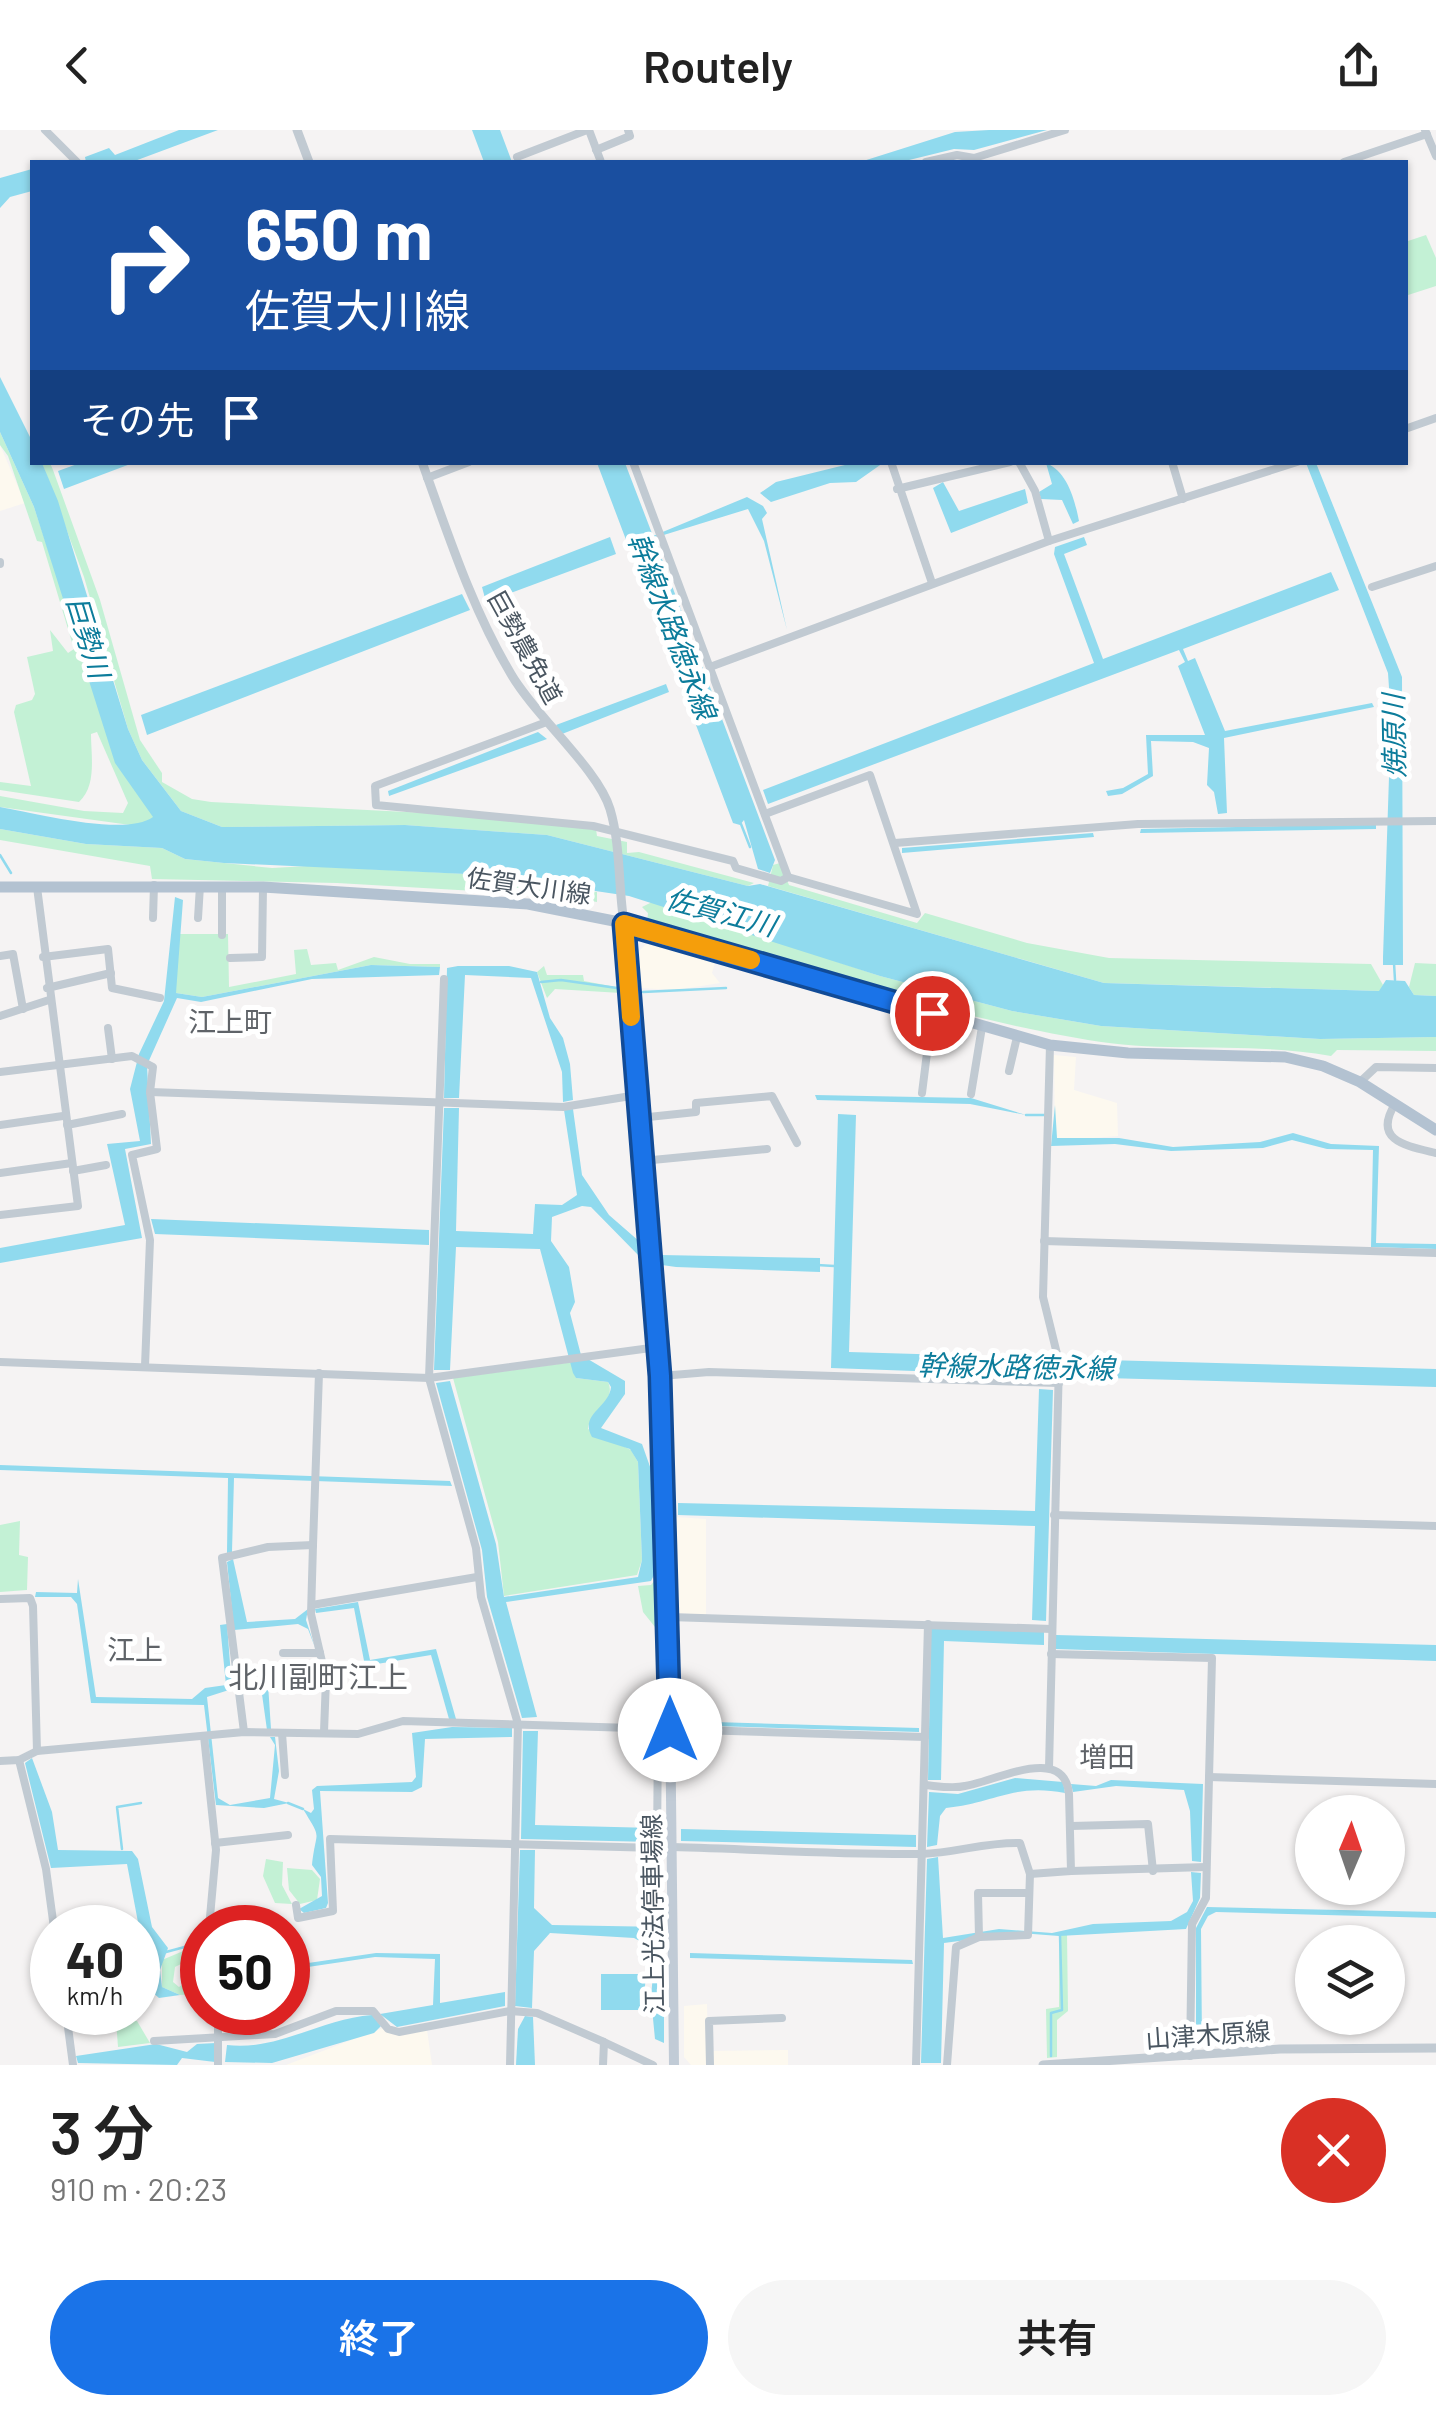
<!DOCTYPE html>
<html lang="ja">
<meta charset="utf-8">
<style>
body{margin:0;font-family:Barlow,"Noto Sans JP",sans-serif;background:#f6f6f6;color:#222;height:100vh;display:flex;flex-direction:column;font-size:38px;white-space:nowrap}
*{box-sizing:border-box;margin:0}
p{font-size:32px;color:#767676}
.icon{flex:none;width:55px;height:55px;fill:none;stroke:currentColor;stroke-width:2;stroke-linecap:round;stroke-linejoin:round}
.map{position:relative;height:1935px;overflow:hidden}
.sheet{display:flex;flex-direction:column;background:#fff;flex:1}
.sheet>*{flex:none}
.banner{position:absolute;left:30px;top:30px;width:1378px;height:305px;border-radius:0px;box-shadow:0 2px 8px #0004;background:#1a4fa0;color:#fff;overflow:hidden}
.needle{width:65px;rotate:2deg}
.buttons{position:absolute;left:1295px;top:1665px;display:grid;gap:20px}
.buttons a{display:grid;place-items:center;width:110px;height:110px;border-radius:50%;background:#fff;box-shadow:0 2px 8px #0004;font-size:50px}
.speed{position:absolute;left:30px;top:1775px;display:flex;gap:20px;font-size:50px;font-weight:700;text-align:center}
.speed>*{display:grid;place-content:center;width:130px;height:130px;border-radius:50%;background:#fff;box-shadow:0 2px 8px #0004;line-height:1}
.speed small{font-size:25px;font-weight:400}
.speed .limit{border:15px solid #d22;background:#fff;color:#111}
.pin{position:absolute;display:grid;place-items:center;width:85px;height:85px;color:#fff;margin:-42px;border:5px solid #fff;border-radius:50%;box-shadow:0 2px 10px #0007}
.me{position:absolute;width:110px;margin:-55px;rotate:0deg;stroke-linejoin:round;filter:drop-shadow(0 0 8px #0008)}
.turn{display:flex;align-items:center;gap:35px;height:210px;padding:0 50px;font-size:45px}
.turn .icon{width:130px;height:130px;stroke-width:2.5}
.turn b{display:block;font-size:70px;line-height:85px}
.then{display:flex;align-items:center;height:95px;padding:0 50px;background:#0003;gap:20px;font-size:38px}
.round{display:grid;place-items:center;flex:none;width:105px;height:105px;border-radius:52px;background:#f6f6f6}
.summary{display:flex;align-items:center;justify-content:space-between;height:170px;padding:0 50px}
h1{font-size:60px;font-weight:600;line-height:75px}
.button{display:flex;gap:20px;margin-top:auto;padding:20px 50px}
.button a{flex:1;height:115px;border-radius:60px;background:#1a73e8;color:#fff;font-size:40px;font-weight:600;line-height:115px;text-align:center}
.button a+a{background:#f6f6f6;color:#222}
header{display:flex;justify-content:space-between;align-items:center;height:130px;padding:0 50px;background:#fff;font-size:45px;font-weight:600}
.map>svg:first-child{display:block}
</style>
<header><svg class="icon" aria-label="back" viewBox="0 0 24 24"><path d="M15 5l-7 7 7 7"/></svg>Routely<svg class="icon" aria-label="share" viewBox="0 0 24 24"><path d="M12 15V3M7 8l5-5 5 5M5 13v7h14v-7"/></svg></header>
<div class="map">
<svg width="1436" height="1935" viewBox="0 0 1436 1935">
<rect width="100%" height="100%" fill="#f5f3f3"/>
<g fill="#fdf9ef">
<path d="M0,315L25,373L0,381Z"/>
<path d="M649,811L716,830L712,843L720,853L676,860L639,858L637,823Z"/>
<path d="M1054,925L1076,927L1074,960L1117,973L1118,1006L1055,1011Z"/>
<path d="M675,1387L706,1389V1485L677,1483Z"/>
<path d="M707,1874L708,1921L788,1920V1935H691L684,1927V1876Z"/>
<path d="M383,1898L390,1903L427,1900L432,1935H286Z"/>
</g>
<g fill="#c3f1d5">
<path d="M1426,105L1436,128V156L1405,166V112Z"/>
<path d="M0,302L34,377L70,486L158,687L152,698L0,677V666L84,681L123,683L128,673L97,602L91,604C91,626 97,656 79,672L0,660V652L31,656L14,582L16,575L32,570L35,564L27,527L53,521L50,500L68,523L74,519L42,412L37,411L8,326L0,315Z"/>
<path d="M42,333H50L53,340L100,470L140,610L162,643V652L192,669L211,672L527,688L596,699L597,706L627,712V723L639,722L754,753L748,756L547,705L405,695L222,697L181,681L142,630L128,599L84,447Z"/>
<path d="M0,699L86,714L162,718L185,729L272,738L308,736L488,745L597,762V772L515,758L511,763L337,753L152,749L150,736L0,710Z"/>
<path d="M780,733L789,755L917,793L925,783L1027,813L1109,828L1371,834L1383,855L1380,861L1104,853L768,756L773,735Z"/>
<path d="M654,771L880,846L1012,881L1101,896L1184,901L1320,909L1436,907V921L1337,920L1331,926C1250,911 1169,924 1088,910C939,885 793,834 647,792L648,783L642,777Z"/>
<path d="M178,804H228L229,857L296,844L294,820L307,819L311,835L336,833L338,840L374,827L410,834H440V837L371,835L202,867L176,863L174,858Z"/>
<path d="M1415,833L1436,834V866L1414,865L1409,857Z"/>
<path d="M544,836L547,845H583L584,851L621,858V863L555,859L547,868L537,842Z"/>
<path d="M573,1232L576,1248L608,1252C617,1272 590,1280 588,1299L631,1320L638,1332L642,1430L637,1445L504,1466L498,1412L453,1248Z"/>
<path d="M20,1391L19,1425L28,1427L27,1460L0,1462V1395Z"/>
<path d="M660,1443L655,1497L643,1482L638,1456L651,1455Z"/>
<path d="M266,1729L283,1732L282,1755L292,1774L275,1773L263,1746Z"/>
<path d="M287,1738L312,1740L320,1749L317,1770L300,1774L289,1760Z"/>
<path d="M1067,1803L1068,1881L1057,1890V1927L1047,1928L1046,1879L1059,1877V1806Z"/>
<path d="M188,1819L187,1831L175,1837L173,1852L179,1857L191,1849L202,1850V1863L180,1865L162,1857V1830Z"/>
<path d="M116,1890L137,1891L150,1913L118,1917Z"/>
</g>
<g fill="#90daee">
<path d="M179,0H218L132,32H86L85,27L109,18L115,25Z"/>
<path d="M472,0H500L512,32H484Z"/>
<path d="M989,0H1047L974,20L954,19L901,32H860L955,2Z"/>
<path d="M32,39V61L10,67L0,78V48Z"/>
<path d="M0,247L32,311V332L42,333L58,371L128,599L142,630L181,681L222,697L405,695L547,705L748,756L760,754L1104,853L1379,861L1386,850L1405,851L1414,865L1436,866V907L1320,909L1101,896L1012,881L880,846L629,766L488,745L224,733L185,729L162,718L86,714L0,699V677C34,683 126,707 153,687L115,633L34,377L0,302Z"/>
<path d="M80,333V332L133,333L64,359L58,341Z"/>
<path d="M597,333H625L653,406L747,367L763,376L767,383L762,389L787,500L764,411L748,379L654,408L775,730L770,743L758,739L744,690L740,695L733,693Z"/>
<path d="M853,333H883L856,352L830,353L771,372L760,363L776,352Z"/>
<path d="M1046,333C1067,341 1075,370 1079,391L1073,394L1062,370L1041,369L1039,362L1052,354Z"/>
<path d="M1306,333H1316L1402,547L1403,835H1383V827L1391,587L1388,543Z"/>
<path d="M943,352L959,381L1025,359L1028,373L951,403L933,358Z"/>
<path d="M610,407L616,424L486,472L482,457Z"/>
<path d="M1084,407L1087,415L1064,424L1103,529L1331,442L1339,460L1183,519L1188,531L1195,528L1225,601L1372,573L1374,577L1224,608L1227,683L1218,684L1214,662L1207,655L1209,618L1193,612L1151,611L1153,646L1122,664L1108,666L1106,661L1123,658L1148,644L1146,605H1205L1178,536L1185,532L1179,520L768,674L763,660L1094,533L1054,424L1055,417Z"/>
<path d="M462,464L470,480L147,605L141,585Z"/>
<path d="M666,554L669,562L562,604L556,595Z"/>
<path d="M538,602L547,609L389,666L388,661Z"/>
<path d="M1376,694V699L1140,703L1141,699Z"/>
<path d="M1093,703L1094,707L902,723V718Z"/>
<path d="M175,767L183,770L176,863L202,867L371,835L440,837L439,845L312,849L201,872L177,868L147,935L151,1014L125,1019L142,1108L0,1133V1118L125,1095L107,1014L140,1011L130,959L139,924L164,871Z"/>
<path d="M458,836H509L537,842L550,888L563,908L570,934L573,970L563,972L562,942L531,848L465,845L459,968H444L447,838Z"/>
<path d="M815,965L971,968L1026,985L970,974L817,970Z"/>
<path d="M1055,975L1057,1008H1119L1173,1017L1260,1012L1293,1003L1331,1014L1379,1016L1376,1113L1436,1114V1119L1371,1117L1373,1020L1327,1019L1292,1010L1263,1018L1171,1021L1115,1014L1051,1016Z"/>
<path d="M444,978H459L456,1101L533,1104L535,1074L562,1075L577,1065L564,980L573,979L582,1045L609,1085L640,1112L641,1128L591,1077L582,1076L552,1087L551,1111L569,1137L575,1172L570,1183L581,1225L625,1251V1264L601,1298L642,1314L654,1348L657,1439L651,1451L506,1472L537,1587L522,1588L487,1467L482,1420L436,1253L450,1251L496,1414L504,1467L638,1447L642,1430L638,1332L630,1319L592,1307C579,1284 609,1278 611,1257L608,1252L576,1248L573,1243L540,1119L456,1117L450,1240H434Z"/>
<path d="M838,984L856,985L849,1222L1053,1228L1056,1240L1052,1246L831,1238Z"/>
<path d="M151,1089L429,1100V1115L155,1104Z"/>
<path d="M661,1125L820,1128V1142L676,1137L662,1135Z"/>
<path d="M1068,1229L1436,1239V1257L1068,1247L1064,1241Z"/>
<path d="M1039,1259L1053,1260L1046,1491L1032,1490L1035,1396L678,1385V1373L1035,1381Z"/>
<path d="M0,1335L450,1351L452,1356L234,1348L232,1422L227,1423L228,1348L0,1340Z"/>
<path d="M233,1429L247,1492L295,1489L308,1479L306,1490L316,1520L308,1499L298,1494L234,1500L227,1432Z"/>
<path d="M78,1449L96,1567L192,1569L205,1558L226,1555L220,1495L227,1494L232,1559L207,1567L218,1668L230,1675L270,1668L275,1615L270,1607H275L279,1641L274,1669L289,1673L264,1678L216,1675L204,1575L91,1573L77,1474L71,1467H35L36,1462L77,1463Z"/>
<path d="M358,1472L370,1530L436,1519L456,1589H449L431,1525L365,1536L354,1478L316,1483L315,1479Z"/>
<path d="M931,1497L1044,1502V1515L944,1511L941,1650H928Z"/>
<path d="M1056,1505L1436,1515V1531L1055,1519Z"/>
<path d="M315,1529L322,1551L273,1549L268,1554L271,1599L267,1600L260,1550L268,1545L314,1544Z"/>
<path d="M681,1591L919,1598V1602L681,1595Z"/>
<path d="M452,1597L512,1598V1607L425,1609L422,1657L412,1662L320,1661L328,1773L326,1778L304,1783L299,1779L322,1766L321,1747L312,1735C316,1697 323,1712 303,1679L311,1683L314,1679L312,1660L317,1656L412,1652L416,1647L412,1603Z"/>
<path d="M523,1601H538L535,1695L654,1698V1712L521,1709Z"/>
<path d="M32,1628L52,1682L58,1720L132,1721L138,1729L152,1797L168,1818L160,1840L162,1857L180,1865L159,1868L151,1861L127,1734L51,1738L25,1633Z"/>
<path d="M1015,1648L1063,1652L1065,1663C1014,1653 995,1673 946,1678L940,1686L937,1715L927,1717L929,1662L958,1664Z"/>
<path d="M1111,1650L1203,1654L1201,1732L1192,1731L1190,1681L1184,1660L1116,1656L1073,1662L1071,1654L1096,1656Z"/>
<path d="M681,1699L916,1705V1717L681,1711Z"/>
<path d="M520,1720H535L534,1778L552,1795L664,1797V1913L655,1909L651,1868L655,1819L634,1808L550,1803L534,1821L532,1878L515,1876Z"/>
<path d="M938,1727L943,1808L999,1799L1052,1803L1093,1794L1171,1791L1187,1782L1193,1771L1191,1742L1201,1743L1200,1768L1186,1799L1059,1806L1020,1803L944,1813L941,1933H921L927,1729Z"/>
<path d="M1207,1777L1436,1782V1788L1216,1782L1208,1786L1201,1799L1202,1913L1196,1915V1798Z"/>
<path d="M376,1823L440,1824V1873L505,1862V1876L397,1897L380,1884L433,1875L435,1829L375,1827L288,1840V1836Z"/>
<path d="M690,1823L912,1830L913,1834L690,1828Z"/>
<path d="M601,1844H646L643,1880H601Z"/>
<path d="M372,1885L381,1896L374,1903L272,1933L225,1932L227,1915C278,1921 321,1889 372,1885Z"/>
<path d="M525,1886L533,1887L535,1935H516L518,1899Z"/>
<path d="M216,1913L215,1932L182,1928L177,1935L78,1933L76,1926L156,1914L187,1922L197,1914Z"/>
</g>
<g fill="none" stroke-linecap="round" stroke-linejoin="round">
<g stroke="#90daee" stroke-width="2.5">
<path d="M741,694L750,717"/>
<path d="M0,725L11,743"/>
<path d="M1394,833L1395,850"/>
<path d="M541,852L561,850L617,858"/>
<path d="M643,862L726,858"/>
<path d="M1026,985H1044"/>
<path d="M817,1135L834,1136"/>
<path d="M288,1673L303,1679"/>
<path d="M122,1719L117,1677L141,1673"/>
<path d="M166,1822L192,1815L202,1818"/>
<path d="M1051,1926V1883L1062,1880L1060,1805"/>
</g>
<g stroke="#c1cad2" stroke-width="8">
<path d="M45,0L77,32"/>
<path d="M589,0L601,32"/>
<path d="M1425,0L1436,26"/>
<path d="M596,20L630,6L628,0"/>
<path d="M517,27L587,0"/>
<path d="M926,32L957,25L974,28L1065,0"/>
<path d="M1344,32L1427,4"/>
<path d="M1405,299L1436,288"/>
<path d="M633,332L788,747"/>
<path d="M891,332L932,453"/>
<path d="M1019,332L1035,361L1049,411"/>
<path d="M1172,332L1183,369"/>
<path d="M427,348L469,332"/>
<path d="M897,359L1010,332"/>
<path d="M0,432V434"/>
<path d="M1372,457L1436,436"/>
<path d="M710,537L1049,411L1297,332"/>
<path d="M544,593L375,656L376,675L593,696L733,731L736,738L781,751L788,747L917,784L870,645L765,684"/>
<path d="M895,713L1138,694L1436,691"/>
<path d="M153,788L154,755"/>
<path d="M198,788L200,756"/>
<path d="M222,805V756"/>
<path d="M0,826L13,824L23,879"/>
<path d="M43,827L108,819L112,858L160,868"/>
<path d="M230,828L262,827L263,757"/>
<path d="M444,849L429,1248L476,1418L481,1467L518,1594L510,1935"/>
<path d="M47,858L111,843"/>
<path d="M0,886L49,870"/>
<path d="M108,898L112,929"/>
<path d="M1009,941L1017,907"/>
<path d="M0,942L132,926L153,937L150,962L157,1019L132,1025L150,1110L145,1236"/>
<path d="M1360,952L1376,937L1436,938"/>
<path d="M150,962L563,977L637,965"/>
<path d="M922,963L932,883"/>
<path d="M971,964L982,897"/>
<path d="M1395,974C1372,1011 1407,1016 1436,1023"/>
<path d="M639,988L696,982V973L772,966L797,1013"/>
<path d="M0,995L63,986"/>
<path d="M67,995L122,984"/>
<path d="M642,1031L767,1019"/>
<path d="M73,1041L106,1035"/>
<path d="M0,1043L72,1033"/>
<path d="M0,1085L78,1076L37,757"/>
<path d="M1044,1111L1436,1123"/>
<path d="M0,1232L429,1248L658,1217"/>
<path d="M661,1246L709,1242L1059,1253"/>
<path d="M1054,1385L1436,1396"/>
<path d="M313,1415L319,1243"/>
<path d="M0,1469L30,1468L33,1476L37,1621"/>
<path d="M312,1475L477,1447"/>
<path d="M669,1487L1052,1499"/>
<path d="M283,1523H320"/>
<path d="M1051,1524L1212,1528L1206,1768L1192,1794L1190,1926"/>
<path d="M244,1602L222,1428L268,1417L313,1415L311,1484L326,1549L324,1602"/>
<path d="M282,1603L285,1645"/>
<path d="M204,1606L216,1720L209,1798"/>
<path d="M19,1630L46,1739L54,1798"/>
<path d="M0,1631L19,1630L37,1621L244,1602L358,1604L403,1591L925,1607"/>
<path d="M1049,1638L1059,1232L1043,1167L1050,915"/>
<path d="M1209,1647L1436,1654"/>
<path d="M924,1655C937,1656 952,1659 965,1656C994,1652 1064,1613 1069,1664L1071,1741L1030,1744"/>
<path d="M1071,1696L1148,1694L1153,1741"/>
<path d="M215,1713L288,1705"/>
<path d="M672,1717C755,1719 838,1725 921,1724C957,1723 984,1712 1020,1713L1030,1744L1028,1805L979,1807L956,1817L947,1935"/>
<path d="M1071,1741L1206,1737"/>
<path d="M296,1775L298,1788L333,1781L330,1709L657,1718L658,1599"/>
<path d="M979,1807L978,1763H1029"/>
<path d="M66,1882L73,1935"/>
<path d="M218,1882V1935"/>
<path d="M154,1911L275,1904L336,1881H373L388,1899L399,1902L510,1881L537,1883L604,1912L603,1935"/>
<path d="M604,1912L653,1935"/>
<path d="M710,1935L709,1891L782,1888"/>
<path d="M916,1935L928,1494"/>
</g>
<g stroke="#c1cad2" stroke-width="9">
<path d="M297,0L309,32"/>
<path d="M422,332C448,404 472,479 511,544C536,587 598,639 610,679C621,716 618,756 624,793"/>
<path d="M1043,1935L1280,1919L1436,1918"/>
</g>
<path stroke="#c1cbd6" stroke-width="10" d="M624,793L661,1246L669,1487L674,1935"/>
<path stroke="#b3c2d1" stroke-width="11" d="M0,757H263L528,774L624,793L1050,915L1128,923L1285,927L1323,936L1360,952L1436,1000"/>
</g>
<g fill="none" stroke-linecap="round" stroke-linejoin="round">
<g stroke="#114b97" stroke-width="25">
<path id="route" d="M670,1600L660,1246L624,794L932,883"/>
</g>
<use href="#route" stroke="#1a73e8" stroke-width="18"/>
<path stroke="#f59e0b" stroke-width="18" d="M631,887L624,794L751,830"/>
</g>
<g text-anchor="middle" stroke-width="10" stroke-linejoin="round" paint-order="stroke">
<g font-size="25" fill="#4a5661" stroke="#fff">
<text transform="translate(525 517) rotate(61)" y="9">巨勢農免道</text>
<text transform="translate(529 756) rotate(8)" y="9">佐賀大川線</text>
<text transform="translate(653 1784) rotate(-91)" y="9">江上光法停車場線</text>
<text transform="translate(1208 1905) rotate(-4)" y="9">山津木原線</text>
</g>
<g font-size="28" font-style="italic" fill="#0c7c9b" stroke="#fff">
<text transform="translate(672 496) rotate(69)" y="10">幹線水路徳永線</text>
<text transform="translate(88 507) rotate(73)" y="10">巨勢川</text>
<text transform="translate(1394 606) rotate(-91)" y="10">焼原川</text>
<text transform="translate(721 782) rotate(15)" y="10">佐賀江川</text>
<text transform="translate(1016 1237) rotate(1)" y="10">幹線水路徳永線</text>
</g>
<g font-size="28" fill="#5f6368" stroke="#fff">
<text x="230" y="902">江上町</text>
<text x="135" y="1530">江上</text>
<text x="1107" y="1637">増田</text>
</g>
<g font-size="30" fill="#5f6368" stroke="#fff">
<text x="318" y="1558">北川副町江上</text>
</g>
</g>
</svg>
<div class="buttons">
<a><svg class="needle" viewBox="-14 -14 28 28"><path d="M0-13l5 13h-10z" fill="#e53935"/><path d="M0 13l5-13h-10z" fill="#767676"/></svg></a>
<a><svg class="icon" aria-label="layers" viewBox="0 0 24 24"><path d="M12 4l9 5-9 5-9-5zM3 14l9 5 9-5"/></svg></a>
</div>
<div class="speed"><div>40<small>km/h</small></div><div class="limit">50</div></div>
<div class="pin" style="left:932px;top:883px;background:#d93025"><svg class="icon" aria-label="arrive" viewBox="0 0 24 24"><path d="M6 21V4h12l-3 4 3 4H6"/></svg></div>
<svg class="me" style="left:670px;top:1600px" viewBox="-20 -20 40 40"><circle r="19" fill="#fff"/><path d="M0-13L10 11 0 6-10 11z" fill="#1a73e8"/></svg>
<div class="banner">
<div class="turn"><svg class="icon" aria-label="right" viewBox="0 0 24 24"><path d="M7 20v-9h11M14 6l5 5-5 5"/></svg><div><b>650 m</b>佐賀大川線</div></div>
<div class="then">その先<svg class="icon" aria-label="arrive" viewBox="0 0 24 24"><path d="M6 21V4h12l-3 4 3 4H6"/></svg></div>
</div>
</div>
<section class="sheet">
<div class="summary"><div><h1>3 分</h1><p>910 m · 20:23</p></div><a class="round" style="background:#d93025;color:#fff"><svg class="icon" aria-label="close" viewBox="0 0 24 24"><path d="M6 6l12 12M18 6L6 18"/></svg></a></div>
<div class="button"><a>終了</a><a>共有</a></div>
</section>
